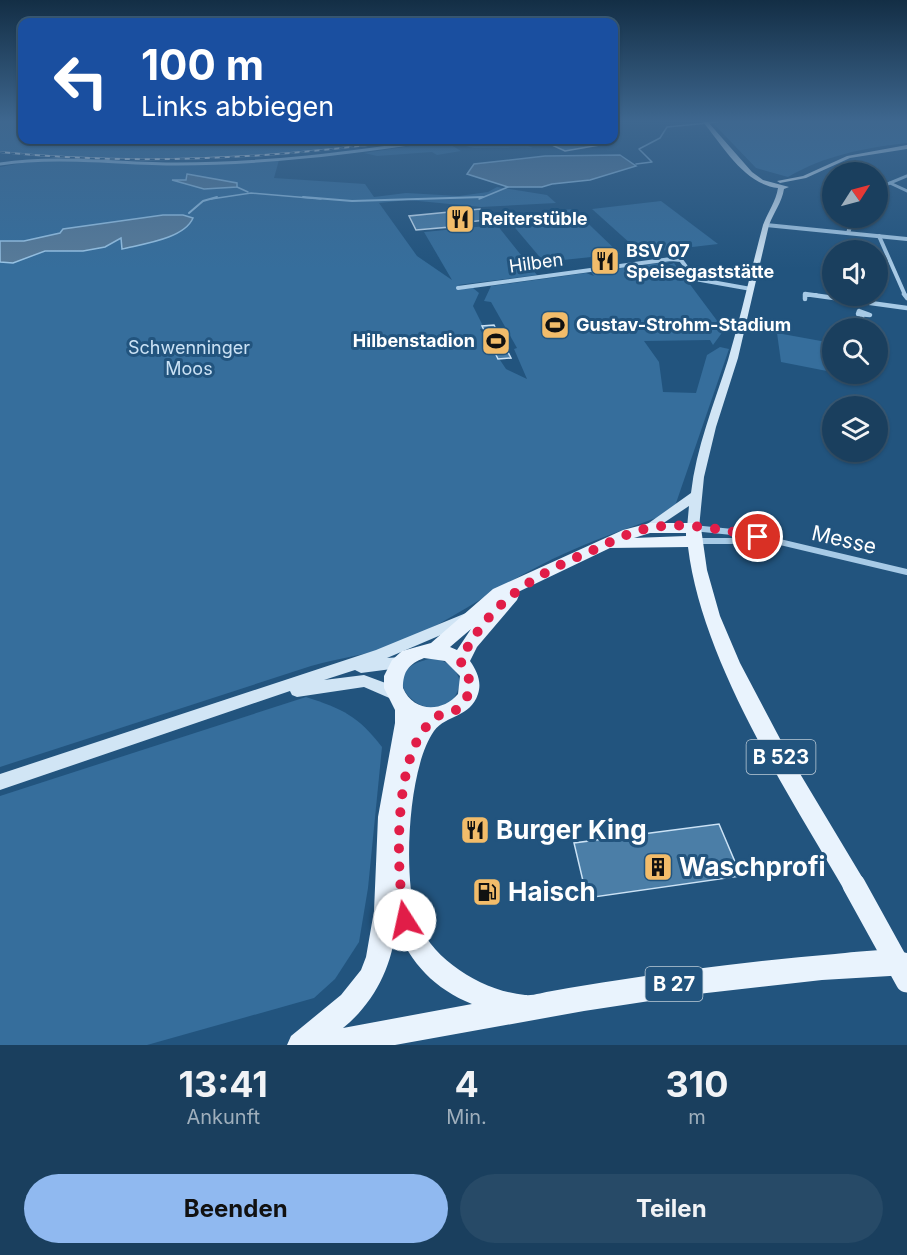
<!DOCTYPE html>
<html lang="de">
<meta charset="utf-8">
<style>
body{margin:0;font-family:Inter,sans-serif;background:#274a67;color:#f1f3f6;height:100vh;display:flex;flex-direction:column;font-size:22px;white-space:nowrap}
*{box-sizing:border-box;margin:0}
p{font-size:20px;color:#9fafbc}
.icon{flex:none;width:33px;height:33px;fill:none;stroke:currentColor;stroke-width:2;stroke-linecap:round;stroke-linejoin:round}
.map{position:relative;height:1045px;overflow:hidden}
.details{display:flex;flex-direction:column;background:#1a3f5e;flex:1}
.details>*{flex:none}
.top-card{position:absolute;left:18px;top:18px;width:600px;height:126px;border-radius:12px;box-shadow:0 2px 4px #0004,0 0 0 2px #385873;background:#1a4fa0;color:#fff;overflow:hidden}
.needle{width:39px;rotate:54deg}
.controls{position:absolute;left:822px;top:162px;display:grid;gap:12px}
.controls a{display:grid;place-items:center;width:66px;height:66px;border-radius:50%;background:#1a3f5e;box-shadow:0 2px 4px #0004,0 0 0 2px #385873;font-size:30px}
.pin{position:absolute;display:grid;place-items:center;width:51px;height:51px;color:#fff;margin:-26px;border:3px solid #fff;border-radius:50%;box-shadow:0 2px 6px #0007}
.me{position:absolute;width:66px;margin:-33px;rotate:350deg;stroke-linejoin:round;filter:drop-shadow(0 0 4px #0008)}
.turn{display:flex;align-items:center;gap:21px;height:126px;padding:0 24px;font-size:27px}
.turn .icon{width:78px;height:78px;stroke-width:2.5}
.turn b{display:block;font-size:42px;line-height:51px}
.eta{display:flex;justify-content:space-evenly;align-items:center;height:102px;text-align:center}
.eta b{font-size:36px;font-weight:700;line-height:42px}
.button{display:flex;gap:12px;margin-top:auto;padding:12px 24px}
.button a{flex:1;height:69px;border-radius:36px;background:#90b9f0;color:#111;font-size:24px;font-weight:700;line-height:69px;text-align:center}
.button a+a{background:#274a67;color:#f1f3f6}
.map>svg:first-child{display:block}
</style>
<div class="map">
<svg width="907" height="1045" viewBox="0 0 907 1045">
<rect width="100%" height="100%" fill="#22547e"/>
<g fill="#366e9c">
<path d="M0,122H22V140H392C262,158 130,166 0,151Z"/>
<path d="M712,122H907V143C864,148 826,155 788,177L756,168Z"/>
<path d="M450,140C478,140 508,136 533,148C514,147 497,148 479,148C469,149 462,142 451,145L461,151L437,155L432,152L377,156L364,153Z"/>
<path d="M39,160L171,165L279,160L274,178L365,184L374,197L406,193L459,196L488,192L497,187L547,195L556,203L481,207L408,200L379,203L417,256L452,280L424,232L497,225L537,275L458,285L465,289L473,288L479,293L473,306L484,328L480,329L482,333L506,369L527,379L514,349L517,348L491,302L484,301L491,286L586,273L594,276L591,272L674,261L661,264L657,269L674,263L724,330L713,345L710,340L644,341L659,362L663,392L696,393L707,355L720,347L729,349L675,506L667,514C623,530 578,545 537,567C488,592 446,625 394,645C368,655 338,658 311,666C207,700 104,733 0,767V167Z"/>
<path d="M661,201L718,244L641,253L592,209Z"/>
<path d="M573,209L620,254L544,262L505,216Z"/>
<path d="M777,333L832,343V372L781,362Z"/>
<path d="M429,659C445,659 456,666 460,682C448,746 358,675 429,659Z"/>
<path d="M306,697C343,709 358,716 382,747L368,888L359,942L335,979L314,998L147,1045H0V796Z"/>
</g>
<g fill="#587b99" stroke="#9bc6e7" stroke-width="1.5">
<path d="M620,155L636,166L590,180L552,184L542,187H508L467,174L474,164L545,156Z"/>
<path d="M187,174L237,183V187L204,189L172,180H186Z"/>
<path d="M163,215H183L193,218C184,239 142,244 122,249L121,238L105,247L83,251H45L13,263L0,262V241H24L60,233L63,229Z"/>
</g>
<g fill="none" stroke-linecap="round" stroke-linejoin="round">
<g stroke="#9bc6e7" stroke-width="1.5">
<path d="M636,164L652,162L639,149L660,138L667,127L718,122"/>
<path d="M237,187L248,192"/>
<path d="M211,199L251,193L321,199"/>
<path d="M479,199L508,187"/>
</g>
<g stroke="#9bc6e7" stroke-width="2">
<path d="M303,197L352,201L483,197"/>
<path d="M189,213L203,201L217,197"/>
</g>
</g>
<g fill="#4b7ea7" stroke="#cbe2f5" stroke-width="1.5">
<path d="M541,140H599V145L565,151Z"/>
<path d="M480,209L487,220L448,224L450,227L416,230L409,216Z"/>
<path d="M494,325L511,358L498,359L482,326Z"/>
<path d="M719,824L741,876L587,898L574,843Z"/>
</g>
<g fill="none" stroke-linecap="round" stroke-linejoin="round">
<g stroke="#a7cae6" stroke-width="3">
<path d="M0,164C59,155 118,164 177,164C264,164 351,153 436,140"/>
<path d="M890,183L907,191"/>
<path d="M878,188L907,176"/>
</g>
<g stroke="#a7cae6" stroke-width="4">
<path d="M766,225L907,239"/>
<path d="M848,233L853,218"/>
<path d="M879,236L905,295"/>
<path d="M458,288L671,259L681,260L695,279L751,289"/>
<path d="M805,295H816"/>
</g>
<g stroke="#a7cae6" stroke-width="4.5">
<path d="M904,294L907,298"/>
<path d="M805,299V294L907,308"/>
<path d="M859,311L870,315L858,314Z"/>
<path d="M862,316V328"/>
</g>
<g stroke="#a7cae6" stroke-width="6">
<path d="M693,528L742,533L907,572"/>
<path d="M696,541H764"/>
</g>
<g fill="#d1e5f5" fill-rule="evenodd">
<path d="M703,122H708L752,172L763,180L789,187L784,189C782,202 774,212 769,225L738,358L716,427L704,477L699,528L693,532L687,528L689,506L650,532L646,531L644,528L646,525L691,493C696,448 714,404 728,360C741,316 751,270 763,225C768,212 776,201 778,188C744,184 723,146 703,122Z"/>
<path d="M907,145V149L850,158L806,178L780,183L777,181L803,176L847,156Z"/>
<path d="M471,611L476,612L478,616L476,620L387,658L402,657L407,659L409,663L407,667L361,673L355,670L324,680L364,675L399,688L402,693L399,698L394,700L364,687L297,697L292,695L290,691L0,790V774L376,650Z"/>
</g>
<path fill="#e9f3fd" fill-rule="evenodd" d="M650,523H693L701,528L707,570L720,616L740,663L787,752L862,877L866,885L862,893L854,897L846,893C788,793 702,662 688,547L610,548L518,592L519,595L517,600L477,647L470,661C477,671 482,682 478,694C470,718 447,714 434,731C408,768 403,874 416,917C430,959 482,991 525,995C533,996 544,992 552,991C574,987 597,983 619,980C690,969 763,960 835,954C853,952 890,947 907,953V975L822,980L689,995L584,1011L395,1045H287L291,1036L341,995L361,970L366,957L374,911L378,817L395,723V710L384,688V676L392,660L402,651L431,643L493,589L623,530ZM650,533H686V536L634,538ZM471,629L457,650L450,647ZM424,658L445,661L460,676L458,694C442,713 413,712 403,688C403,671 409,664 424,658ZM396,927C411,964 435,989 472,1004L343,1028C374,1003 392,967 396,927Z"/>
<g stroke="#fff" stroke-width="2">
<path id="rail" d="M0,152C137,166 270,159 406,140"/>
</g>
<use href="#rail" stroke="#22547e" stroke-width="1.5" stroke-dasharray="5" stroke-linecap="butt"/>
<path stroke="#e9f3fd" stroke-width="23" d="M854,885L907,981"/>
</g>
<linearGradient id="sky" x2="0" y2="1"><stop stop-color="#132e45"/><stop offset="0.45" stop-color="#3e678f"/><stop offset="1" stop-color="#3e678f" stop-opacity="0"/></linearGradient>
<rect width="907" height="269" fill="url(#sky)"/>
<g fill="none" stroke-linecap="round" stroke-linejoin="round">
<path stroke="#e11d48" stroke-width="10" stroke-dasharray="0 18" d="M405,920C396,873 395,787 416,743C420,736 428,722 435,717C440,714 447,715 453,712C473,700 474,678 460,661C492,598 536,574 598,548C614,540 631,532 649,528C683,521 725,530 758,537"/>
</g>
<defs>
<g id="restaurant-square" transform="scale(1.5)"><rect x="-9" y="-9" width="18" height="18" rx="4" fill="#f2bc6a" stroke="#22547e"/><path d="M-5-6h1v4h1v-4h1v4h1v-4h1v5L-1.5 .5V6h-2V.5L-5-1ZM5-6V6H3V1.5H1.5Q1.5-4 5-6Z" fill="#111"/></g>
<g id="stadium-square" transform="scale(1.5)"><rect x="-9" y="-9" width="18" height="18" rx="4" fill="#f2bc6a" stroke="#22547e"/><path d="M0-5a6.5 5 0 1 0 0 10a6.5 5 0 1 0 0-10ZM-3.5-1.8h7v3.6h-7Z" fill="#111"/></g>
<g id="building-square" transform="scale(1.5)"><rect x="-9" y="-9" width="18" height="18" rx="4" fill="#f2bc6a" stroke="#22547e"/><path d="M-4-6H4V6H1V3H-1V6H-4ZM-2.5-4.3h1.7v1.8h-1.7ZM.8-4.3h1.7v1.8H.8ZM-2.5-1h1.7V.8h-1.7ZM.8-1h1.7V.8H.8Z" fill="#111"/></g>
<g id="fuel-square" transform="scale(1.5)"><rect x="-9" y="-9" width="18" height="18" rx="4" fill="#f2bc6a" stroke="#22547e"/><path d="M-5.5-6h7V0h2V4h1.3V-2.5L3-4.5l.8-.8L6-3V5H2.5V1h-1V6h-7ZM-4.2-4.7v3.2H.2V-4.7Z" fill="#111"/></g>
</defs>
<g fill-rule="evenodd">
<use href="#restaurant-square" x="460" y="219"/>
<use href="#restaurant-square" x="605" y="261"/>
<use href="#stadium-square" x="555" y="325"/>
<use href="#stadium-square" x="496" y="341"/>
<use href="#restaurant-square" x="475" y="830"/>
<use href="#building-square" x="658" y="867"/>
<use href="#fuel-square" x="487" y="892"/>
</g>
<g text-anchor="middle" stroke-width="6" stroke-linejoin="round" paint-order="stroke">
<g font-size="18" font-weight="bold" fill="#fff" stroke="#22547e" text-anchor="start">
<text x="481" y="225">Reiterstüble</text>
<text x="626" y="257">BSV 07<tspan x="626" dy="21">Speisegaststätte</tspan></text>
<text x="576" y="331">Gustav-Strohm-Stadium</text>
<text x="475" y="347" text-anchor="end">Hilbenstadion</text>
</g>
<g font-size="18" fill="#fff" stroke="#22547e">
<text transform="translate(536 263) rotate(-8)" y="6">Hilben</text>
</g>
<g font-size="18" fill="#cbe2f5" stroke="#22547e">
<text x="189" y="354">Schwenninger<tspan x="189" dy="21">Moos</tspan></text>
</g>
<g fill="#22547e" stroke="#bdccd8" stroke-width="1.5">
<rect x="746.5" y="740" width="69" height="34" rx="4.5"/>
<rect x="645.5" y="967" width="57" height="34" rx="4.5"/>
</g>
<g font-size="20" font-weight="bold" fill="#fff">
<text x="781" y="764">B 523</text>
<text x="674" y="991">B 27</text>
</g>
<g font-size="21" fill="#fff" stroke="#22547e">
<text transform="translate(844 540) rotate(13)" y="7">Messe</text>
</g>
<g font-size="26" font-weight="bold" fill="#fff" stroke="#22547e" text-anchor="start">
<text x="496" y="839">Burger King</text>
<text x="679" y="876">Waschprofi</text>
<text x="508" y="901">Haisch</text>
</g>
</g>
</svg>
<div class="controls">
<a><svg class="needle" viewBox="-14 -14 28 28"><path d="M0-13l5 13h-10z" fill="#e53935"/><path d="M0 13l5-13h-10z" fill="#9fafbc"/></svg></a>
<a><svg class="icon" aria-label="sound" viewBox="0 0 24 24"><path d="M4 9h4l5-4v14l-5-4H4zM17 9q2 3 0 6"/></svg></a>
<a><svg class="icon" aria-label="search" viewBox="0 0 24 24"><circle cx="10" cy="10" r="6"/><path d="M15 15l6 6"/></svg></a>
<a><svg class="icon" aria-label="layers" viewBox="0 0 24 24"><path d="M12 4l9 5-9 5-9-5zM3 14l9 5 9-5"/></svg></a>
</div>
<div class="pin" style="left:758px;top:537px;background:#d93025"><svg class="icon" aria-label="arrive" viewBox="0 0 24 24"><path d="M6 21V4h12l-3 4 3 4H6"/></svg></div>
<svg class="me" style="left:405px;top:920px" viewBox="-20 -20 40 40"><circle r="19" fill="#fff"/><path d="M0-13L10 11 0 6-10 11z" fill="#e11d48"/></svg>
<div class="top-card">
<div class="turn"><svg class="icon" aria-label="left" viewBox="0 0 24 24"><path d="M17 20v-9H6M10 6l-5 5 5 5"/></svg><div><b>100 m</b>Links abbiegen</div></div>
</div>
</div>
<section class="details">
<div class="eta">
<div><b>13:41</b><p>Ankunft</p></div>
<div><b>4</b><p>Min.</p></div>
<div><b>310</b><p>m</p></div>
</div>
<div class="button"><a>Beenden</a><a>Teilen</a></div>
</section>
